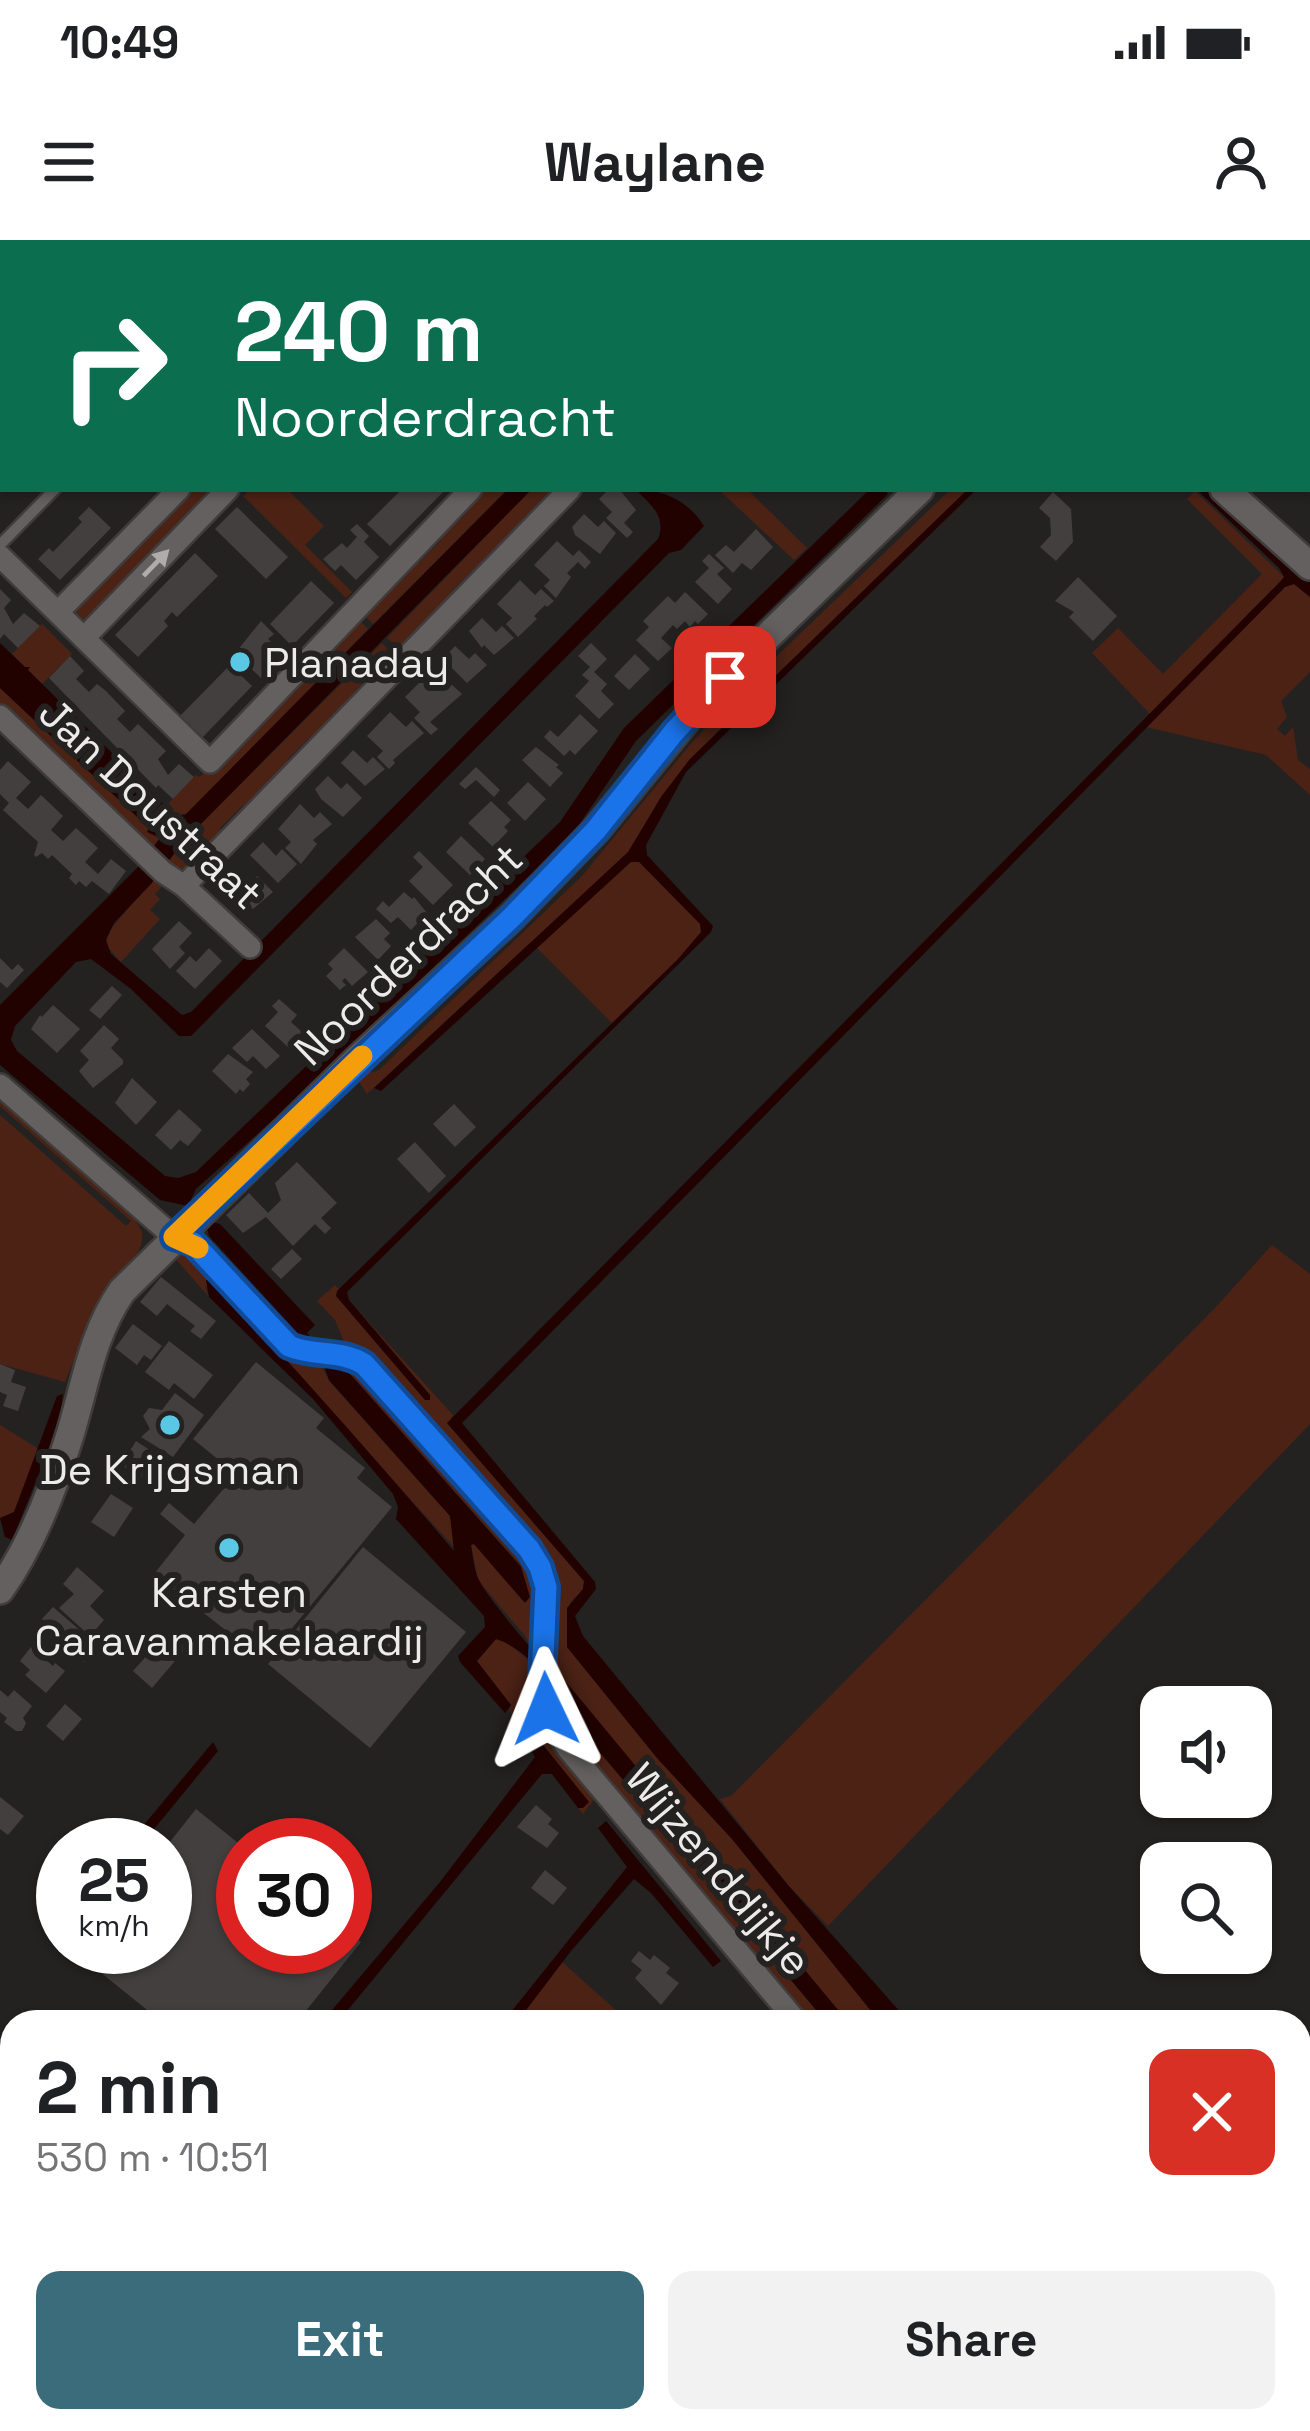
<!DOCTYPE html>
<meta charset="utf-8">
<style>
body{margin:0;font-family:"Space Grotesk",sans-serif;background:#f2f2f2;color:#202124;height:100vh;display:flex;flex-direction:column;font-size:45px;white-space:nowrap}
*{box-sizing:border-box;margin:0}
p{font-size:39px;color:#757577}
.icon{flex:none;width:66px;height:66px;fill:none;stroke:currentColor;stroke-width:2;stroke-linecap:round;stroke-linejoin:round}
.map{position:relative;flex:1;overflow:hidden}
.details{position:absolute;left:0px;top:1770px;width:1311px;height:423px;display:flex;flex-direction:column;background:#fff;border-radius:36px 36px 0 0;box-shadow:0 3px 9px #0004}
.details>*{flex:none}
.guide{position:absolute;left:0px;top:0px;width:1311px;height:252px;box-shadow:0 3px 9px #0004;background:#0b6e4f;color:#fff;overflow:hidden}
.buttons{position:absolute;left:1140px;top:1446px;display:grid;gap:24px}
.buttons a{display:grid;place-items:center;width:132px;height:132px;border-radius:24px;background:#fff;box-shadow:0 3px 9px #0004;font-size:60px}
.speed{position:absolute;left:36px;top:1578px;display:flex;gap:24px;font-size:60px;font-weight:700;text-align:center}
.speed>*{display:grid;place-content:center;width:156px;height:156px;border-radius:50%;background:#fff;box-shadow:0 3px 9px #0004;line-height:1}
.speed small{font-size:30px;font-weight:400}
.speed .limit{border:18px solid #d22;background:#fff;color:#111}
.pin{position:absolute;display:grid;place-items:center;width:102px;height:102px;color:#fff;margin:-51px;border-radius:24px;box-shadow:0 6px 18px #0006}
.me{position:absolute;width:132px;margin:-66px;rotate:358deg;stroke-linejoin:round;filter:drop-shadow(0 0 9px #0008)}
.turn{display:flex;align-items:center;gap:42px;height:252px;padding:0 36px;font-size:54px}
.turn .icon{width:156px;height:156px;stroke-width:2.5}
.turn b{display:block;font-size:84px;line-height:102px}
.round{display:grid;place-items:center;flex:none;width:126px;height:126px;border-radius:24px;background:#f2f2f2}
.head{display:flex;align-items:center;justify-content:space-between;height:204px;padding:0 36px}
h1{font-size:72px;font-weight:800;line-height:90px}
.button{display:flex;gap:24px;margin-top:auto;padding:24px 36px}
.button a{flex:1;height:138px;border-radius:24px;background:#3a6c7b;color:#fff;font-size:48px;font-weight:800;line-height:138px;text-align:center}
.button a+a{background:#f2f2f2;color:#202124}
.status{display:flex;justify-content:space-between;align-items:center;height:84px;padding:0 60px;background:#fff;direction:ltr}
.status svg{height:33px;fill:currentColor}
header{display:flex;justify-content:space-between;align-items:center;height:156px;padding:0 36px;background:#fff;font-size:54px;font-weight:800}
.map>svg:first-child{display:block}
</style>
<div class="status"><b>10:49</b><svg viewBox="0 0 49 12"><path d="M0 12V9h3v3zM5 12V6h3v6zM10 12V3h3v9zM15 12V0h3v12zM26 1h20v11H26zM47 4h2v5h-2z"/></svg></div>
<header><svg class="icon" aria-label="menu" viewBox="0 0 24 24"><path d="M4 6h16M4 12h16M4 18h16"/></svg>Waylane<svg class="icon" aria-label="person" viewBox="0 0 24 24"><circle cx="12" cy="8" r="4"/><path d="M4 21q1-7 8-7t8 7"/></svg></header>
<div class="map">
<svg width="1310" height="2191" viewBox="0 0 1310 2191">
<rect width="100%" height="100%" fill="#242221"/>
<g fill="#4c2215">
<path d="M195,249H221L212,250L189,274V282L88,384L72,368L171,265H179Z"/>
<path d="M251,249H287L324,286L305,305L352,352L346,358L243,256Z"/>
<path d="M491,249H508L373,384L361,372L375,358H384L406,336L409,323H419L441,300L440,291C463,280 467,276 478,252Z"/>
<path d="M532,249H560L551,258H543L519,283L520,290L483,328H475L451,352V360L402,411L387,398Z"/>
<path d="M718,249H747L807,308L794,320Z"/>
<path d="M951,249H968L690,519L661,557L634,607L709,690L612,783L531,702L367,854L357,839L365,827L372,832L379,830L582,636L689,506L734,457Z"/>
<path d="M1195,251L1284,337L1150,474L1092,413L1118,388L1163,434L1262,334L1187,259Z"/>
<path d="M1294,344L1310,357V432L1281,461L1287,477L1277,489L1285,496L1293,487L1298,520L1310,529V555L1266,515L1146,487L1285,347Z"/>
<path d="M356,377L368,389L188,573L175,575L166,566L196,535L200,537L214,522L224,523L245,501L247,488H257L313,431V421C336,413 344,399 356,377Z"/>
<path d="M42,384L72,414L42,444L12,414Z"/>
<path d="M382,403L396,417L386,427H378L356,450V457L318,496L310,497L288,519L289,527L250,566H242L220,588V596L188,629L174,628L168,622L183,602Z"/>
<path d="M0,448L150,589L148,591L160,598L153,607L39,502L41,499L0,466Z"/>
<path d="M154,637L163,645L155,654L160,659L150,670L160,679L121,722L107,706V694Z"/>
<path d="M0,861L134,978L142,992C144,1011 133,1019 122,1032C95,1064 81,1105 65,1142L0,1124V875L126,986L131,981L0,866Z"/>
<path d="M1272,1005L1310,1034V1184L828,1686L788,1645L720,1559L731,1556L1215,1068Z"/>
<path d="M178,1013L192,1015L317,1117L329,1141L450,1276L457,1310L295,1134C274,1099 238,1072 205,1046L209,1057L173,1016Z"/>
<path d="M335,1045L453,1175L448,1184L584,1341L583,1349L570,1363L567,1407L657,1518L732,1599L880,1782H848L549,1430L552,1345L346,1106L335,1080L317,1061Z"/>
<path d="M351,1123L537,1334V1418L525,1396L478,1340L471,1305L473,1303L523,1361L521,1326L341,1125Z"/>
<path d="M0,1185L39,1209L14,1272L4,1279L0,1278Z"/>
<path d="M496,1399L505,1401L536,1426L594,1551L591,1554L595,1558L583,1574L552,1534L578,1568L588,1561L527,1486L523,1488L509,1471L511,1465L479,1426L477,1421Z"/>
<path d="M554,1445L556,1460L826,1782H812L774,1743L566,1497L550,1465Z"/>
<path d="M562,1722L629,1782H517Z"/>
<path d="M459,2181H619L611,2191H474Z"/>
</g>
<g fill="#210200">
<path d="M508,249H532L183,602L151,644L114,683L106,700L111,714L182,775L191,772L658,299C667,276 650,264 635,249C662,249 689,261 704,286L681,310L669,313L191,796H179L131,749L91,719L76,722L15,786L11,800L17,811L165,936L178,938L196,932L560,582L624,488L870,249H885L888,254L636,501L572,595L284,870L196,949L188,966L160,960L0,825V765L141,624L160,598L147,592L149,588L0,448V403L25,427H30L28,430L175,575H185Z"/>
<path d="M968,249H977L686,532L646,605L647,615L713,686L711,692L347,1052L349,1060L430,1155V1160H425L336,1056L337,1051L678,719L701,692L700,684L639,622H631L381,851L374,848L628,612L661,557L690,519Z"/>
<path d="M1196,249H1208L1310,342V357L1294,344L1285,347L462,1183L595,1342L596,1349L575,1376L583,1396L788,1645L909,1782H880L732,1599L657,1518L567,1407V1368L583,1349L584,1341L447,1183L1281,341L1284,337L1279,328Z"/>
<path d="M212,982L220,984L315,1085L307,1093L330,1122L341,1125L352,1136L521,1327L530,1357L525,1363L474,1304L471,1305C473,1317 474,1332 480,1342C488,1358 554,1439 566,1442L848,1782H826C736,1674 646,1567 556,1460C552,1435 519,1406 496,1399L477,1421L511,1465L505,1473L460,1422L458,1416L485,1387L484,1376L396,1279L398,1267L393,1254L313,1159L209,1057L206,1040L211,1039C295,1127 375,1218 454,1311L450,1276L329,1140L324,1126L302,1098L209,996L207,987Z"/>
<path d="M63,1154L59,1185L12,1300L5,1297L0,1278L14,1272L57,1156Z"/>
<path d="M527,1485L589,1562L583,1568H578L552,1534H542L338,1782H322L440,1642L535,1517L520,1492Z"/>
<path d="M213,1502L218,1511L141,1605H127Z"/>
<path d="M606,1581L721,1721L713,1727L651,1653L634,1639L571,1711L517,1782H503L627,1627L598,1588Z"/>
</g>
<g fill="#423f3e">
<path d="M402,249H446L390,306L367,284Z"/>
<path d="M609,249H619L636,270L624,283L633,292L627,298L606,278L612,272L599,259Z"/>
<path d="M1053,252L1071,269L1073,302L1056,321L1040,307L1051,295L1050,278L1039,268Z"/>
<path d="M89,267L111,288L60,340L38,319L49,308L53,312L82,282L78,278Z"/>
<path d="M237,267L288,317L266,339L215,289Z"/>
<path d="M584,274L598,287L604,281L616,293L600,314L575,295L572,287Z"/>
<path d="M357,284L369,296L364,302L379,317L356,340L341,325L335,331L323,319L342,303L347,308L357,297L350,290Z"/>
<path d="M756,289L773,307L751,330L742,323L733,333L715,315L726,305L734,312Z"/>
<path d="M557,301L573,316L579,310L591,322L585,329L578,322L567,333L571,337L556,358L544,346L550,340L534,325Z"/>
<path d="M195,313L218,336L177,377L172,372L164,381L168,386L138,417L115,395Z"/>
<path d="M709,314L724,328L717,334L732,349L718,364L695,342L709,328L702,321Z"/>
<path d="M1078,337L1117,376L1093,401L1069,377L1074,372L1055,361Z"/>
<path d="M520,340L535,355L541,349L554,361L547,367L545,365L534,376L537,379L518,397L506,384L512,378L497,364Z"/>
<path d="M311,341L334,363L292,406L270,384Z"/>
<path d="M0,349L11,360L4,368L13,384L24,373L40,386L18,408L4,394L0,399Z"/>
<path d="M685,352L708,374L698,384L695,381L690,387L685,381L677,389L673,385L661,398L672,408L658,421L636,400L649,387L643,381L668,356L675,363Z"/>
<path d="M482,378L496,392L502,386L514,398L494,415L484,405L482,408L469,391Z"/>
<path d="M261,381L274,394L268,399L284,415L261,438L245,423L240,428L227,416L236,412Z"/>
<path d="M591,403L607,419L594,432L607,444L601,451L614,464L599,479L575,456L589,441L582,435L590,427L578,416Z"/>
<path d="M455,406L469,419L475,413L487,425L467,443L443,419Z"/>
<path d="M635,414L650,429L629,450L614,436Z"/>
<path d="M70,416L84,431L76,439L89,452L97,444L106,451L125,471L117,479L130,492L138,484L166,511L158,519L168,535L179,524L194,537L173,559L158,545L156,548L49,438Z"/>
<path d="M230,425L252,446L201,499L179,477Z"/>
<path d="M428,434L443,449L449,442L462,454L430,482L438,489L431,495L414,478L420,472L405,457Z"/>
<path d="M390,472L406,487L412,481L424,493L393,520L395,523L389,529L377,517L383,511L367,496Z"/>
<path d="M580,474L598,491L575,515L570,510L564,516L544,497L550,490L558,497Z"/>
<path d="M536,507L559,525L556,527L563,533L550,547L522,520Z"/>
<path d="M353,510L367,523L373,517L385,529L365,546L341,523Z"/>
<path d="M8,521L31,542L16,558L28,569L41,555L63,576L51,590L63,601L76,588L98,608L85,622L98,634L111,619L126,631L109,654L92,641L86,647L79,641L76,645L69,638L72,634L52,615L48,619L42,613L36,617L34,615L38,602L3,570L9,563L0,554V530Z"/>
<path d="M476,527L500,550L494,557L476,540L465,549L459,544Z"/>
<path d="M328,536L341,549L347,543L362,558L343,577L321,559L315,549Z"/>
<path d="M528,542L546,559L525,581L507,563Z"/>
<path d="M491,561L511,580L504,587L508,591L493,607L468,583Z"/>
<path d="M300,564L314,578L320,572L332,584L313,600L317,604L301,624L285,608L291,602L278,589Z"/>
<path d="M461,596L485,619L470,635L446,612Z"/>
<path d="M263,602L276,616L282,609L297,624L278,643L250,615Z"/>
<path d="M419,611L453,645L433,665L409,641L423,627L413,617Z"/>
<path d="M237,629L251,642L257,636L273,652L253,669L230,651L225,642Z"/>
<path d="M404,652L412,659L414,657L427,673L411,690L398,677L391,683L376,669L383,661L389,667Z"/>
<path d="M376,679L390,693L384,699L391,706L378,720L355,697Z"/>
<path d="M179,681L192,693L179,707L185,713L170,729L152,709Z"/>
<path d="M209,708L222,721L195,749L176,731L190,716L196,722Z"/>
<path d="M344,708L368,732L352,746L345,738L342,741L346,745L340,750L326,736L333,729L328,724Z"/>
<path d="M0,718L12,730L18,724L24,730L7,748L0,742Z"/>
<path d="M112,746L122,755L100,779L89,770Z"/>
<path d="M279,759L297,775L291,782L303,793L289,808L265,786L278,772L272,766Z"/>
<path d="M53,765L80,789L57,813L31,789L40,775L42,777Z"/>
<path d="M104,785L119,799L111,808L123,820V824L93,848L79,831L89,820L80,811Z"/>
<path d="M252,789L280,816L266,829L253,816L247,822L232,808Z"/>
<path d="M228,814L253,832L246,839L250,844L243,852L240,849L236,854L212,831Z"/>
<path d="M132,838L157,862L136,885L115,863Z"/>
<path d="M454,864L476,887L455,907L433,884Z"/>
<path d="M179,869L202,890L188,906L180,900L171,910L155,895Z"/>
<path d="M415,902L446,936L429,953L397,919Z"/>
<path d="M297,922L337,963L321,978L331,988L325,994L315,984L293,1006L266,977L243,993L226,975L249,953L268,973L281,960L275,943Z"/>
<path d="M292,1009L302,1019L281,1039L271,1029Z"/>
<path d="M161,1037L216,1081L201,1099L190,1091L195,1086L167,1064L157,1076L140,1062Z"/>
<path d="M133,1084L162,1106L151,1120L144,1115L137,1125L115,1108Z"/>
<path d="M169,1101L213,1135L194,1159L174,1143L169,1150L145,1132Z"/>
<path d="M256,1122L324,1178L316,1188L365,1228L357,1238L392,1267L265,1421L154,1334L185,1295L160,1274L169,1263L194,1284L236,1234L193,1199Z"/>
<path d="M0,1124L15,1130L11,1142L26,1147L18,1171L3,1166L7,1155L0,1152Z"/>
<path d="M175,1153L204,1175L173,1217L141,1197L150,1189L143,1176L149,1168L162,1170Z"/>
<path d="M136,1201L170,1223L155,1246L121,1225Z"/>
<path d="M111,1254L133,1268L114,1297L91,1282Z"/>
<path d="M363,1307L466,1392L370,1508L268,1424Z"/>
<path d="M77,1327L104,1351L90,1366L104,1380L90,1396L59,1368L74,1354L63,1344Z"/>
<path d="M53,1367L98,1406L84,1422L69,1410L76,1402L67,1394L63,1398L42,1379Z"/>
<path d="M168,1392L186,1408L152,1448L133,1431Z"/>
<path d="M31,1407L53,1426L55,1423L65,1431L46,1453L25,1435L30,1430L20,1421Z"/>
<path d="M0,1450L8,1457L14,1450L32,1466L23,1478L26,1483L22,1491H16L4,1482L7,1478L0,1472Z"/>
<path d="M65,1464L82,1479L63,1501L46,1486Z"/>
<path d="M0,1557L24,1576L8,1595L0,1589Z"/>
<path d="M536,1565L552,1579L548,1584L559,1593L547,1608L517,1587Z"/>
<path d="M196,1569L243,1607V1707H345V1689L361,1702L297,1782H162L79,1715L85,1707H165V1608Z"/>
<path d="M545,1630L567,1648L553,1665L531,1648Z"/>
<path d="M639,1711L650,1720L654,1715L670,1728L666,1733L679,1743L661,1765L635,1738L642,1730L631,1721Z"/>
</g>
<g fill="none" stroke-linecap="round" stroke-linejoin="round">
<g stroke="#3f3c3b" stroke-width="15">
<g id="service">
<path d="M295,3L298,0"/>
<path d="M0,305L55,249"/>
</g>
</g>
<g stroke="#3f3c3b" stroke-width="26">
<g id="minor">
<path d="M483,0L486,3"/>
<path d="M15,3L17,0"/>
<path d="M419,3L422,0"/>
<path d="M0,19L3,16"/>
<path d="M0,316L210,522L471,249"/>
<path d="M58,372L179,249"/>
<path d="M84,398L228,249"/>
<path d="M0,476L163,632L184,646L250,707"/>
<path d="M184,646L570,249"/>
<path d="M0,845L174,997L193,1003L285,1103C310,1118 338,1108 364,1124L535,1318L546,1347L543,1458L551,1482L568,1509L797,1782"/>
<path d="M1137,2181L1146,2191"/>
</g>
</g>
<g stroke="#3f3c3b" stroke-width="32">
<g id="tertiary">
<path d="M953,0L956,3"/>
<path d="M1123,3L1125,0"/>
<path d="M1224,249L1310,326"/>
<path d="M0,1350C32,1305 53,1250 69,1198C85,1147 91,1096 122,1051L358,819L512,677L596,590L704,458L920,249"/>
</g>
</g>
<use href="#service" stroke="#63605f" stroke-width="10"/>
<use href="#minor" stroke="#63605f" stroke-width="21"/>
<use href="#tertiary" stroke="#63605f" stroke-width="27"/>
</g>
<defs><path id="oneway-solid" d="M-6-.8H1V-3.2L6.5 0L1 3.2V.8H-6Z" transform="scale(3)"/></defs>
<use fill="#afacab" href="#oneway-solid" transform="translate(156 323) rotate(-46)"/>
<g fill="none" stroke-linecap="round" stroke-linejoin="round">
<g stroke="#114b97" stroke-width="30">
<path id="route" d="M546,1469L542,1441L546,1347L540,1327L529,1309L364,1124C339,1109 314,1117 289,1106L193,1003L174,997L512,677L596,590L674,492L725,437"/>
</g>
<use href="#route" stroke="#1a73e8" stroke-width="21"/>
<path stroke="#f59e0b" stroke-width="21" d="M198,1008L174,997L362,816"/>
</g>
<g fill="#5ac8e5" stroke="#242221" stroke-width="4.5">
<circle cx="240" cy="422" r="12"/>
<circle cx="170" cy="1185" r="12"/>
<circle cx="229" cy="1308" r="12"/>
</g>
<g text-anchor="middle" stroke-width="12" stroke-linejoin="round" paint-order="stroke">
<g font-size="42" fill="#edebea" stroke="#242221">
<text x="264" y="437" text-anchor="start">Planaday</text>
<text x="170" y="1244">De Krijgsman</text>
<text x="229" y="1367">Karsten<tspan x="229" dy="48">Caravanmakelaardij</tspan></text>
</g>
<g font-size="42" fill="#edebea" stroke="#242221">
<text transform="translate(151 563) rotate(43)" y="15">Jan Doustraat</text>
<text transform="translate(408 714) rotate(-44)" y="15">Noorderdracht</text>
<text transform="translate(719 1629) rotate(50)" y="15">Wijzenddijkje</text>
</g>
</g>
</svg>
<div class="buttons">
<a><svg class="icon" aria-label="sound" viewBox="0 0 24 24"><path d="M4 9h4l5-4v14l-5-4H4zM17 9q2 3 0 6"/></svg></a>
<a><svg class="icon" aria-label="search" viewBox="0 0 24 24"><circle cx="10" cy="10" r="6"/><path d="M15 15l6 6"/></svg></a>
</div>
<div class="speed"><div>25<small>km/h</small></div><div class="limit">30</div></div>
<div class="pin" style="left:725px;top:437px;background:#d93025"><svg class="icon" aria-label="arrive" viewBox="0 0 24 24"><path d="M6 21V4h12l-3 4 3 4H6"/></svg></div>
<svg class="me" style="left:546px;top:1469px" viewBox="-20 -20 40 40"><path d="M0-17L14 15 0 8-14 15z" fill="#1a73e8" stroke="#fff" stroke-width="4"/></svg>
<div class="guide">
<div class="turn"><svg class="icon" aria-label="right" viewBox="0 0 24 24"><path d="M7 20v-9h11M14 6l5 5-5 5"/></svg><div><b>240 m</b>Noorderdracht</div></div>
</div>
<section class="details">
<div class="head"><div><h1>2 min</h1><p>530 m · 10:51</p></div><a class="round" style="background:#d93025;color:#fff"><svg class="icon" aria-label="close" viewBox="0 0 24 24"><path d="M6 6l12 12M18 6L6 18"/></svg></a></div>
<div class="button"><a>Exit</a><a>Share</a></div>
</section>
</div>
